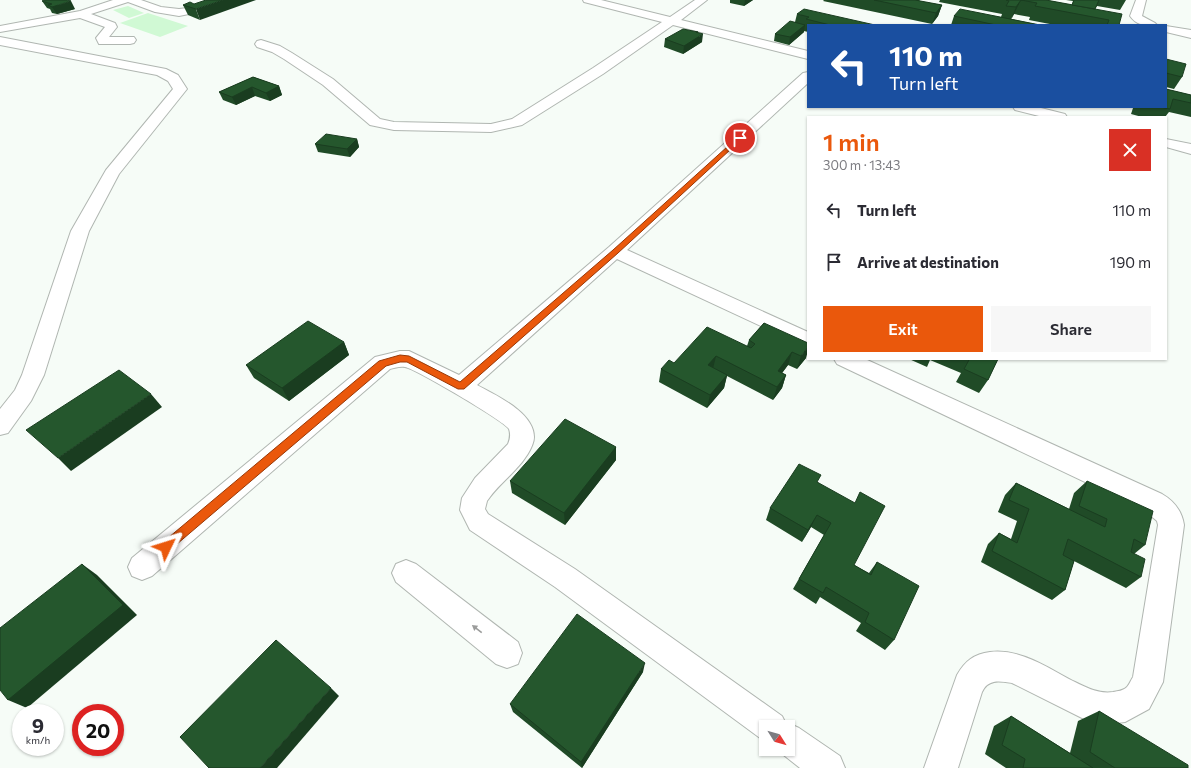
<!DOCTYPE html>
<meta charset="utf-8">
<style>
body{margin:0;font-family:Commissioner,sans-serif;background:#f7f7f7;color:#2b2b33;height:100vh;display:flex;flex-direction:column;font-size:15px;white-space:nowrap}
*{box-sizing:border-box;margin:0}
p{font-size:13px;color:#7c7c81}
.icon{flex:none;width:22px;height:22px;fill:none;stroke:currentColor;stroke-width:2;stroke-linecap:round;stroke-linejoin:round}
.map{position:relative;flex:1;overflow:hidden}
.side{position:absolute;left:807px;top:116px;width:360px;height:244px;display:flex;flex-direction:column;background:#fff;border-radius:0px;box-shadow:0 1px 3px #0004}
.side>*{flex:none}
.banner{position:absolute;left:807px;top:24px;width:360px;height:84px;border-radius:0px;box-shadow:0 1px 3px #0004;background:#1a4fa0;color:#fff;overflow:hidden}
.needle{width:26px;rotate:127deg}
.fabs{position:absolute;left:759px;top:720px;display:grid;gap:8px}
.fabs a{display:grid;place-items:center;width:36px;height:36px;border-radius:0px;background:#fff;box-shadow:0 1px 3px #0004;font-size:20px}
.speed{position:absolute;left:12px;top:704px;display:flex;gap:8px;font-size:20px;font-weight:700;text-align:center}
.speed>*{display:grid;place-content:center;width:52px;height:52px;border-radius:50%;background:#fff;box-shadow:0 1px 3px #0004;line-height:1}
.speed small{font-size:10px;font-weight:400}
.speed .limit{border:6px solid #d22;background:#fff;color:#111}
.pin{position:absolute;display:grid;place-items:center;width:34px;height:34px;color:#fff;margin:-17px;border:2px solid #fff;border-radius:50%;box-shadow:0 1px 4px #0007}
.me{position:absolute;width:44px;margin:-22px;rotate:49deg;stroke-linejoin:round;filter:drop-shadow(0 0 3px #0008)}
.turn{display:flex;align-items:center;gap:14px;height:84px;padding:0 16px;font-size:18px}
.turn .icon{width:52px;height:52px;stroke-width:2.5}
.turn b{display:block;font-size:28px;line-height:34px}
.round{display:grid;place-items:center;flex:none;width:42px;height:42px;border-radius:0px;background:#f7f7f7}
.overview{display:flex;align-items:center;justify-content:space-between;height:68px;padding:0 16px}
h1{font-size:24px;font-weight:600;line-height:30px;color:#ea580c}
.primary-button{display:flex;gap:8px;margin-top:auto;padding:8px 16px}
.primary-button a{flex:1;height:46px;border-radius:0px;background:#ea580c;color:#fff;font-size:16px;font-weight:600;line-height:46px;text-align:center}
.primary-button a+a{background:#f7f7f7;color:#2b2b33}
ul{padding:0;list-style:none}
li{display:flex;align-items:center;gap:12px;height:52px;padding:0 16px}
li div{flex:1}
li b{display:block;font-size:15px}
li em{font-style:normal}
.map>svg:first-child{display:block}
</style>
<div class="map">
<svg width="1191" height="768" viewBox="0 0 1191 768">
<rect width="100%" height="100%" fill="#f6fcf7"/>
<g fill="#d0f9d4">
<path d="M128,6L144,13L129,18L113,10Z"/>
<path d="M148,13L188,26L160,37L120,23Z"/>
</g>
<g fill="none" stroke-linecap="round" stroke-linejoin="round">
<g stroke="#b0b6b1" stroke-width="2">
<g id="minor">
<path d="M113,0H141L161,7L179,9L196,7L216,0H231L230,2L204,11L179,16L155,12L128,2L91,14L115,23L117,27L109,37H134L136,40L134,43L130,44H99L96,38L105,27L80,18L0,32V26L80,11Z"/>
<path d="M583,0H601L670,17L695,0H707L681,20L808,51V59L673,25L603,74L522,125L491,132L394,130L370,125L323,85L284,59L272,52L257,47L255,44L257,41L261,40L280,46L292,53L333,79L380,119L394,122L491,124L512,119L593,68L662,22L584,2Z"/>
<path d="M1136,0H1146L1142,16L1155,23L1157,25C1145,25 1137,26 1130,16Z"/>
<path d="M1166,26L1191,30V38L1166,32Z"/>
<path d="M0,37L166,69L178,75L187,89L119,174L89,231L44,375L31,401L8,433L0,435V409L15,390L22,375L71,231L106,170L173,89L168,81L157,75L0,45Z"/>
<path d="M808,72V83L627,250L808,332V348L617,259L477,385C495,395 534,412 534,437C534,447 523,462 516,469C506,480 495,489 487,501L485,509L488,514L575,569L782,716L786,724L788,723L799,728L840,756L845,768H800L776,749H788V727H766V741L760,738L555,587L470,530L460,510L462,498L475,478L508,444C510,439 511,435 509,429C504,421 416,369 405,367C400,366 395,368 390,369L152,576L142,580L132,576L128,567L132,558L375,357L400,351H409L459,375L609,247L803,73Z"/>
<path d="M1013,107H1037L1065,114L1067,117H1043L1015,110Z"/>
<path d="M1166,139L1191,144V154L1166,147Z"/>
<path d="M834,359H865L1162,494C1174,501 1182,511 1184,525L1163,682L1149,709L1125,722L1109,724L1090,722L1012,683C999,681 988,679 982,692L958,768H924L957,675C965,661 974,654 990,652C1021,648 1049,669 1075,682C1087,688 1099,694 1113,692C1118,691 1123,691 1127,687C1129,685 1131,680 1133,677L1158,525L1157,521L1144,510L837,364Z"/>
<path d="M406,560L416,564L518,642L522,653L518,664L507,668L496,664L396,582L392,573L396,564Z"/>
</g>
</g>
<use href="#minor" fill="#fff" fill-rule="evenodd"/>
</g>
<g fill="#204b27">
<path d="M730,0H753L744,6L730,3Z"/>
<path d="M824,0H920L919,1L942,5L938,16L932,24L823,1Z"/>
<path d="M940,0H1046L1072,5L1073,1L1066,0H1126L1120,10L1097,6L1095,9L1119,25H1055L1029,20L1030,17L1014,14L1011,19L1040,25H951L954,16L1001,17L1002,14L939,2Z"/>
<path d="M42,1L75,9L57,14L52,13L50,9L47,8Z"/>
<path d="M194,4L200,20L188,15L183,5Z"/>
<path d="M797,14L875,25H808V32L804,31V32L789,45L774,41L775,34L795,22Z"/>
<path d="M697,33L702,42L683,54L664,47L665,39Z"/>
<path d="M1166,59L1182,77L1174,89L1166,87Z"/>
<path d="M253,77L279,86L282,95L270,101L255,96L236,105L223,100L219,92Z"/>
<path d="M1166,89L1191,95V117L1169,112L1165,117H1142L1131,114L1133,108L1130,107H1166Z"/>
<path d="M357,139L359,147L350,157L318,152L315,144Z"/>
<path d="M764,323L806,358L797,369L788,365L782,373L786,375L782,388L773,400L727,376L724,388L707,408L659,382L661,369L674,363L747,346L749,340Z"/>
<path d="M344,342L349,355L289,401L254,378L246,365Z"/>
<path d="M909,359H998L988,380L979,393L956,382L961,373L930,360L927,367Z"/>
<path d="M616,447V460L565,525L512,493L510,481Z"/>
<path d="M1087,481L1145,545L1134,554L1141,577L1126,588L1074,561L1065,590L1052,600L981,562L988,544L999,533L1011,539L1017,521L998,512L1005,495L1016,483L1069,509L1074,493Z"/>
<path d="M818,482L854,565L869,573L877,562L894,640L885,650L856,631L861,623L820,597L816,604L793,589L824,535L811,527L802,542L766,520L770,508Z"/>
<path d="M643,672L582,768L513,712L510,704Z"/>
<path d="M1099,711L1188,768H1006L985,754L994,726L1011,716L1070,753L1078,721Z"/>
</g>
<g fill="#1a3d20">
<path d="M223,0H256L200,20L196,9Z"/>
<path d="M745,0H753L744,6Z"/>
<path d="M1021,0L1010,22L1016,7Z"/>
<path d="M71,1L75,9L57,14L52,7Z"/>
<path d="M942,5L938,16L932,24L936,13Z"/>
<path d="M805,25L804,32L789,45L790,37Z"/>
<path d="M696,32H698L697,38L703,34L702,42L683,54L684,46Z"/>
<path d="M279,86L282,95L270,101L266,93Z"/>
<path d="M252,87L255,96L236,105L232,97Z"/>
<path d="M357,139L359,147L350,157L347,149Z"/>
<path d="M344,342L349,355L289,401L282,388Z"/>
<path d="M808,347V351L806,358L797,369L801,356Z"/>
<path d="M792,352L788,365L774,384L778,371Z"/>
<path d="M716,356L713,369L708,365Z"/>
<path d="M727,375L724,388L707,408L710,395Z"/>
<path d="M786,375L782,388L773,400L777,387Z"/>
<path d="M151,394L162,407L71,471L58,458Z"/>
<path d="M616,447V460L565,525L564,513Z"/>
<path d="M817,515L811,527L802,542L808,530Z"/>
<path d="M82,564L97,575L137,615L27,708L8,700Z"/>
<path d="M645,663L643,672L582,768L581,762Z"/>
<path d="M331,688L339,696L277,768H260Z"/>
</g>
<g fill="#25572d" stroke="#1a3d20">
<path d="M44,0H67L71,1L52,7L48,5L52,4L42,1Z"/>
<path d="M206,0H223L196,9L183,5L190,2L194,4Z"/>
<path d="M874,0H915L942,5L936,13Z"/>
<path d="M1006,0H1046L1122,14L1119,25H1107L1109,20L1035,6L1037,3L1021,0L1016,7L1006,6L1009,1Z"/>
<path d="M1074,0H1099L1095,9L1072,5Z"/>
<path d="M804,9L875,25H830L806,19L809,17L797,14Z"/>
<path d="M960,9L1040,25H996L954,16Z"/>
<path d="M790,21L805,25L790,37L775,34Z"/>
<path d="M683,29L698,32H696L703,34L684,46L665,39Z"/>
<path d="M1166,59L1186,64L1182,77L1166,73Z"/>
<path d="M253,77L279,86L266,93L252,87L232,97L219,92Z"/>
<path d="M1166,89L1191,95V103L1173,99L1170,109L1160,107H1166Z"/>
<path d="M326,134L357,139L347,149L315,144Z"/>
<path d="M308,321L344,342L282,388L246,365Z"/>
<path d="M764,323L808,343V347L801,356L792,352L778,371L786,375L777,387L716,356L708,365L727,375L710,395L661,369L669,360L674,363L707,327L751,348L755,344L749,340Z"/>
<path d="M966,359H998L988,380L964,369L969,360Z"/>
<path d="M119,370L151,394L58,458L26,430Z"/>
<path d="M565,419L616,447L564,513L510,481Z"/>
<path d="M799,464L821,475L817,482L855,503L860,492L885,506L854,565L871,575L877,562L919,586L894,640L865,622L869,613L826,587L823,593L799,579L831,523L817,515L808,530L770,508Z"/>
<path d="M1087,481L1153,511L1145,545L1134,539L1131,552L1145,559L1141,577L1068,539L1063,555L1074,561L1065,590L992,551L999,533L1017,543L1029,509L1009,500L1016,483L1105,527L1107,519L1079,506Z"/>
<path d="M82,564L123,605L8,700L0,690V628Z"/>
<path d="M577,614L645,663L581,762L510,704Z"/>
<path d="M276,640L331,688L260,768H209L180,737Z"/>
<path d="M1099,711L1188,765V768H1115L1090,752Z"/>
<path d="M1011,716L1093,768H1023L1025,759L1002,745Z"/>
</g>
<defs><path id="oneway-solid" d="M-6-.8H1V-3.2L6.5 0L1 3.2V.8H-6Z"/></defs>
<use fill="#9b9c9b" href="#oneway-solid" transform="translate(477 629) rotate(-142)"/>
<path fill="#ea580c" stroke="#983908" d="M738,137L743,138L618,253L464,389H458L407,362H400L386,366L170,550L166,552L162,550L161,547L162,543L379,361L400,355L409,356L460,382L613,250Z"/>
</svg>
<div class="fabs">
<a><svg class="needle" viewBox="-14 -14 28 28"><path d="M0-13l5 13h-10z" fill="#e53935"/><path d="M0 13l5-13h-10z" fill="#7c7c81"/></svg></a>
</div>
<div class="speed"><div>9<small>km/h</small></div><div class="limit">20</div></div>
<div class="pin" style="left:740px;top:138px;background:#d93025"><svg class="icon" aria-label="arrive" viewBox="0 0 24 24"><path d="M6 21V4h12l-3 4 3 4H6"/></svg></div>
<svg class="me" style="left:166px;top:547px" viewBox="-20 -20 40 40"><path d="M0-17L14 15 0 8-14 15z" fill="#ea580c" stroke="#fff" stroke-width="4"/></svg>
<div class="banner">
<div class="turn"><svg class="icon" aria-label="left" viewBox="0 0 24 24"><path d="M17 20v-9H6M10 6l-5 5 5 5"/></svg><div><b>110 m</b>Turn left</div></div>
</div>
<section class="side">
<div class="overview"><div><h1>1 min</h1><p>300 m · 13:43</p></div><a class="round" style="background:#d93025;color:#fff"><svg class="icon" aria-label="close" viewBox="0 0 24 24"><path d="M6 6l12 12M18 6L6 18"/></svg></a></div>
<ul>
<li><svg class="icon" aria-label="left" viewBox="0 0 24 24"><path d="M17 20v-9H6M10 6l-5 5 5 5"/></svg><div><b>Turn left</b></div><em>110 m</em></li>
<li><svg class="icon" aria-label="arrive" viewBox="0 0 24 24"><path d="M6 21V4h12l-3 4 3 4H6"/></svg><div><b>Arrive at destination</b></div><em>190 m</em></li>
</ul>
<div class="primary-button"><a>Exit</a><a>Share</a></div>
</section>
</div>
